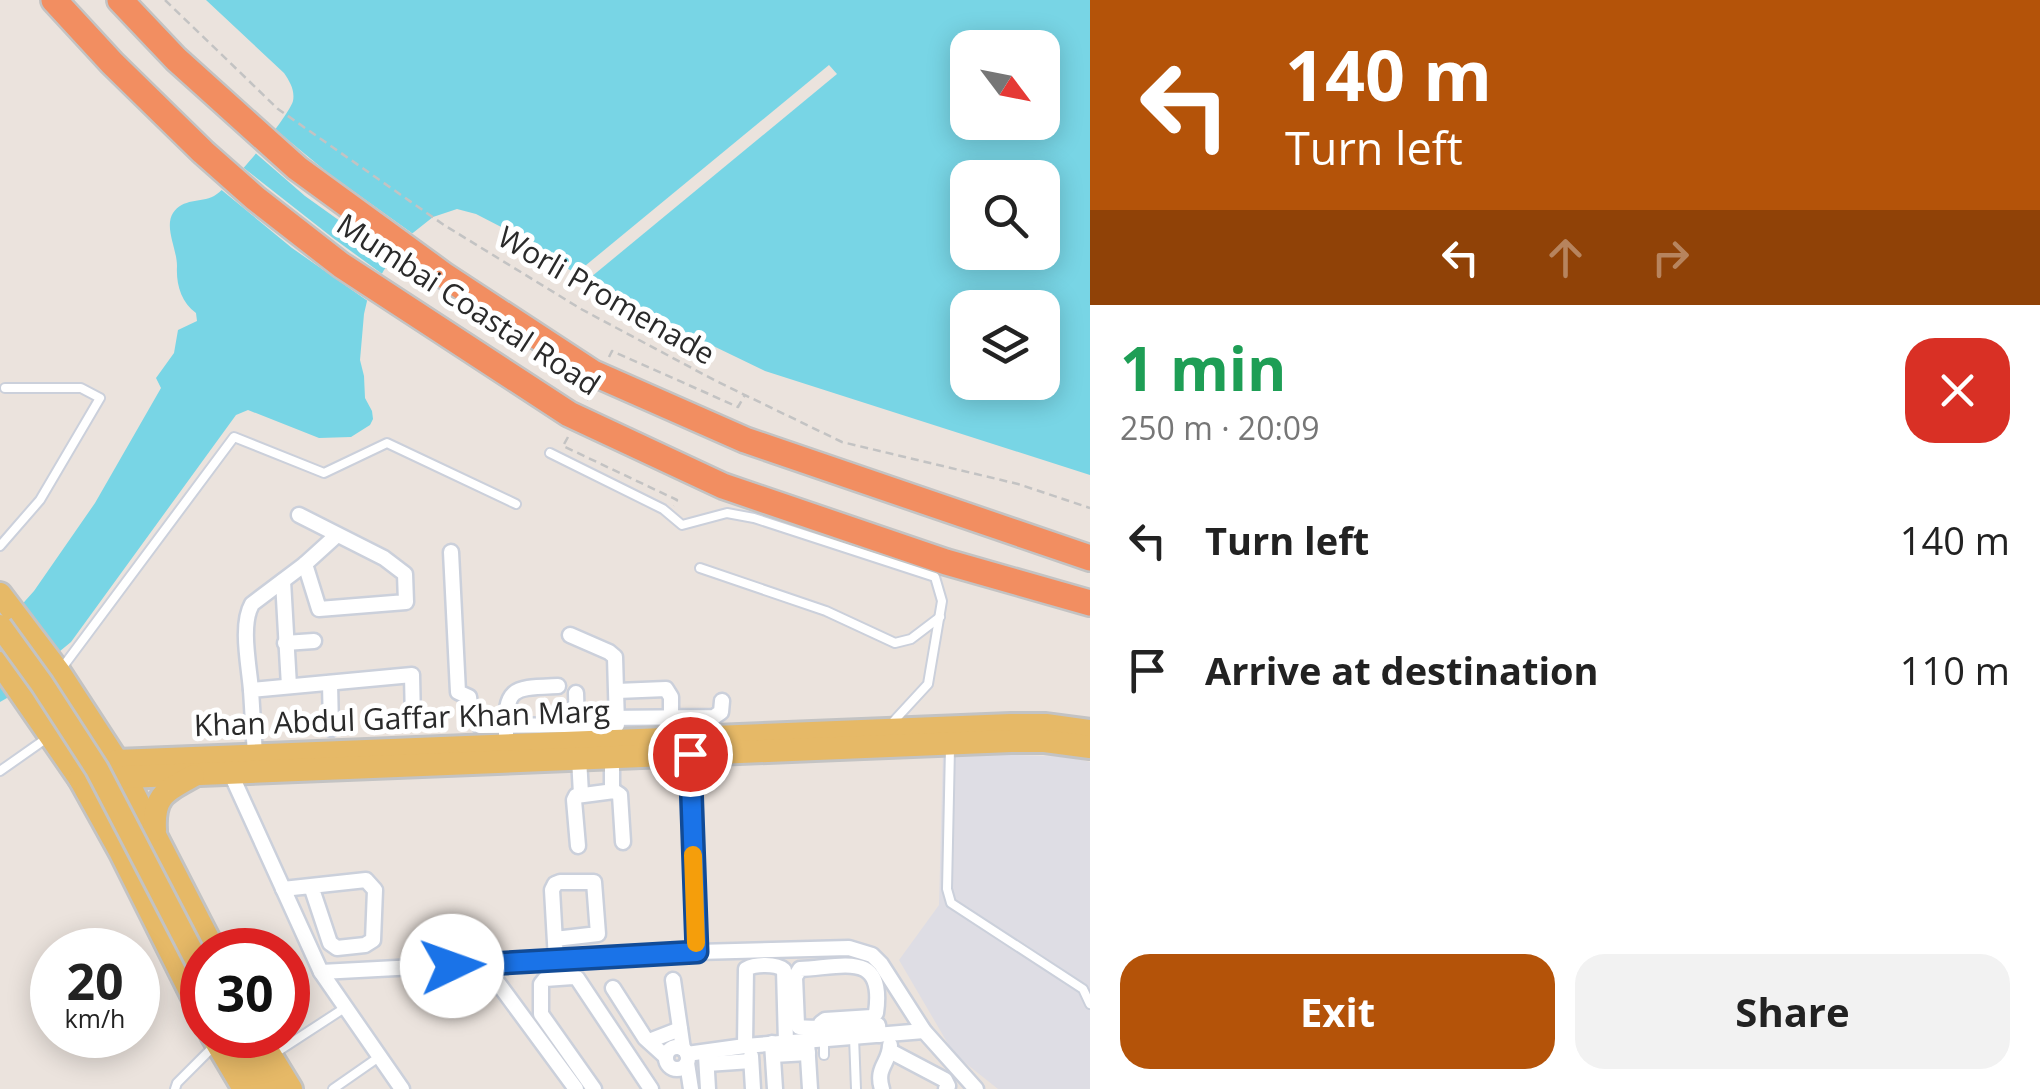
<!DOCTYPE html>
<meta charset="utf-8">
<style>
body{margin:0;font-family:"Open Sans",sans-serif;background:#f2f2f2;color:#222;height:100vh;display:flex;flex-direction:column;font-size:38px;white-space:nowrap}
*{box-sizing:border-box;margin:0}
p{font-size:32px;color:#767676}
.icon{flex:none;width:55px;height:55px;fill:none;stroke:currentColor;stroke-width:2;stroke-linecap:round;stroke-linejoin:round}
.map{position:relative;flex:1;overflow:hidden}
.drawer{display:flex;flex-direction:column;background:#fff;width:950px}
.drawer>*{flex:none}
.top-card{background:#b45309;color:#fff;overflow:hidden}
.needle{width:65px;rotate:122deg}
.controls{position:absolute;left:950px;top:30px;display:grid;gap:20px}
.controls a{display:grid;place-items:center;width:110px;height:110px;border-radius:20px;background:#fff;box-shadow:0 5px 25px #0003;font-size:50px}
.speed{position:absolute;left:30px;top:928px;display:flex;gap:20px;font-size:50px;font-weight:700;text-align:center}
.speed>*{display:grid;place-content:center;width:130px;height:130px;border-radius:50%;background:#fff;box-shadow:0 5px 25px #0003;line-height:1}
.speed small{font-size:25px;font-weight:400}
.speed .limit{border:15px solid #d22;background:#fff;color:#111}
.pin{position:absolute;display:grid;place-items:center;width:85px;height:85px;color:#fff;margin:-42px;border:5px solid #fff;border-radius:50%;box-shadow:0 2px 10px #0007}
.me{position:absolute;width:110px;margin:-55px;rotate:87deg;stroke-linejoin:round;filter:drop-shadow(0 0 8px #0008)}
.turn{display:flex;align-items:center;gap:35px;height:210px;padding:0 30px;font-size:45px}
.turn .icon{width:130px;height:130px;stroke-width:2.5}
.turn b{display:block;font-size:70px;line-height:85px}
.lanes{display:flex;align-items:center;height:95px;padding:0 30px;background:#0003;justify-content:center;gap:50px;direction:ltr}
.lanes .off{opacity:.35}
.round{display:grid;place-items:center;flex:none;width:105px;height:105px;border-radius:30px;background:#f2f2f2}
.headline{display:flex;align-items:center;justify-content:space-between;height:170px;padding:0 30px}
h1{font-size:60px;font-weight:700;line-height:75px;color:#1e9e55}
.action{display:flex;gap:20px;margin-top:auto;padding:20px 30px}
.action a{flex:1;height:115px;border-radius:30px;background:#b45309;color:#fff;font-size:40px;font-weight:700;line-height:115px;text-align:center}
.action a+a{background:#f2f2f2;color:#222}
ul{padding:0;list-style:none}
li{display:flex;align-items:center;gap:30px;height:130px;padding:0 30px}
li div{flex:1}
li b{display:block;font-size:38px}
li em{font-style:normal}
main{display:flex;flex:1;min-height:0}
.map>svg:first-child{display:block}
</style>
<main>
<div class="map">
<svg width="1090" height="1089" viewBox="0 0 1090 1089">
<rect width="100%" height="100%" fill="#ebe3dd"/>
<path fill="#dedde4" d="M943,752L1069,757L1090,762V1089H998L954,1054L899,960L939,905Z"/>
<path fill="#78d5e5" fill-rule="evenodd" d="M206,0H1090V475L765,371L614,298L507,230L476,214L457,209L433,217L409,236L384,270L367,301L364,314L360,360L364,376L365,398L372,411L373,419L370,425L351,437L319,438L248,410L236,415L71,642L31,675L14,694L0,702V629L34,591L95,503L161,388L156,378L174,353L178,330L197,321L196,313C181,302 176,284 177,266C177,249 164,227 173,213C183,198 200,203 214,196C230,187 288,118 293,101C295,90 290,82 284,73ZM968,48H1042V122H968ZM968,178H1042V252H968ZM968,308H1042V382H968Z"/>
<g fill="#ebe3dd">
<path d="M829,65L837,74L585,282L574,275Z"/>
<path d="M271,126L328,173L416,236L396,261L305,196L252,150Z"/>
<path d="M240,165L333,238L385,276L372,304L292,248L218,187Z"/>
</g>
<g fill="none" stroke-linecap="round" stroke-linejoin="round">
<g stroke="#cbd0db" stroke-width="12">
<g id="lane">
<path d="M550,453L663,509L682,525L727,513L754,518L935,577L942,601L928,684L892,723"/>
<path d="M0,546L40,500L100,398L81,388H5"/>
<path d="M700,568L826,611L895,643L911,639L940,617"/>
<path d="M62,668L234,437L324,473L387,443L516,504"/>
<path d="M950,748L947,889L951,903L1083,989L1090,1004"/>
<path d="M0,771L47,738"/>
<path d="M854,1037L856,1089"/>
<path d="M824,1039V1055"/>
<path d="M274,1054L346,1007"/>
<path d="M175,1089L177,1083L213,1047"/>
<path d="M333,1089L379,1057"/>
</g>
</g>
<g stroke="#cbd0db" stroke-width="19">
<g id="street">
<path d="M299,515L384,558L405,574L406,602L319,609L305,564"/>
<path d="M451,552L458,692L469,697L471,711L480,726L589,725L602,718L714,717L721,712L722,701"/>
<path d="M283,581L289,686"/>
<path d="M570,635L609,652L615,657L617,725"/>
<path d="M285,643L314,641"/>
<path d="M330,683L331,729"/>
<path d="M251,690C249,665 240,625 252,604L305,564L337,535"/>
<path d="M617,691L666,689L671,697V718"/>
<path d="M576,693L577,726"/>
<path d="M506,734C505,686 513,688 558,686"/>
<path d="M690,754L697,952"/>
<path d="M255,755L251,690L412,675L413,721"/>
<path d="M612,757V791"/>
<path d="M579,758L581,794"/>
<path d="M230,772L321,972L402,1089"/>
<path d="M578,846L574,800L576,796L614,791L620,795L623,842"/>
<path d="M283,889L366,880L375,890L373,940L365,945L337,948L330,943L311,886"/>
<path d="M555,939L598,934L594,882H560L555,884L552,890L556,960"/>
<path d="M484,964L576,1089"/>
<path d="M321,972L697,952L849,948L872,955L881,964L924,1031L976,1089"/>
<path d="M673,980L683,1049"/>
<path d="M613,988L645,1038L666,1057"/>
<path d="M820,1027L821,1023L825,1020L872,1017L876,1013C885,950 843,967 800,969L795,977L797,1024L799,1027C823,1030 849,1024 873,1022L878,1025L879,1035"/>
<path d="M649,1041L680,1029"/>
<path d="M807,1041L810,1089"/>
<path d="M772,1043L775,1089"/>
<path d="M745,1046L746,969C755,964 776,963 784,970L786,1042"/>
<circle cx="677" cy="1058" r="11"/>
<path d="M890,1051L945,1080L948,1086L946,1089"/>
<path d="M687,1054L745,1046L924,1031"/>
<path d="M706,1055L708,1089"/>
<path d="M773,1055L808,1053"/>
<path d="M751,1056L753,1089"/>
<path d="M687,1063L691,1089"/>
<path d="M707,1064L751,1061"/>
<path d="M594,1089L541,1014V984L545,979L573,977L577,978L651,1089"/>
<path d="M882,1089C875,1067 890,1063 890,1045"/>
</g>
</g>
<g stroke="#c3c3c3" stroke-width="28">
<g id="primary">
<path d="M0,594L59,672L117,761L214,950"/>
<path d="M0,663L80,779L121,853L202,1015"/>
<path d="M80,779L117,761L1011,725H1046L1090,731"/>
<path d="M87,790L126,777L1011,741H1045L1090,747"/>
<path d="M155,830C153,795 166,791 193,776"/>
<path d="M212,1035L244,1089"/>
<path d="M235,1035L268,1089"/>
<path d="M258,1035L291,1089"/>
</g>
</g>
<g stroke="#c3c3c3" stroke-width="30">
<g id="highway">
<path d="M54,0L112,63L203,152L255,198L341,265L569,414L723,486L946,562L1090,603"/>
<path d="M120,0L176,59L297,168L445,276L593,373L745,440L1090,558"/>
</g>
</g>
<g stroke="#c3c3c3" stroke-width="2.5" stroke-dasharray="8 5" stroke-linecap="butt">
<path d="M165,0L278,109L444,225L581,309L716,381L842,442L1018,484L1090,508"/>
<path d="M609,357L612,351L738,407L745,395"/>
<path d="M587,400L590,395"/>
<path d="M568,437L563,446L677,500L674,506"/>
</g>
<use href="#lane" stroke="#fff" stroke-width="8"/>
<use href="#street" stroke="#fff" stroke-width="14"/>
<use href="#primary" stroke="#e6b967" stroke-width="22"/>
<use href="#highway" stroke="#f28e61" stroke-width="25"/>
<g stroke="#c3c3c3" stroke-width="28" stroke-linecap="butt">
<path id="primary-bridge" d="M0,626L42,684L97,769L202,971"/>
</g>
<use href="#primary-bridge" stroke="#e6b967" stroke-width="22"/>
</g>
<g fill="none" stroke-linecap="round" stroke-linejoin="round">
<g stroke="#114b97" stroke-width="25">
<path id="route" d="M452,966L697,952L690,754"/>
</g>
<use href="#route" stroke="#1a73e8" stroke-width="18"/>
<path stroke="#f59e0b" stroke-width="18" d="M693,855L696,943"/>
</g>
<g text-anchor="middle" stroke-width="10" stroke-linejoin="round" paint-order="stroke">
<g font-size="30" fill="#2a2a2a" stroke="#fff">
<text transform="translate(606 296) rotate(30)" y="10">Worli Promenade</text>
<text transform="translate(468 305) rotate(33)" y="10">Mumbai Coastal Road</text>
<text transform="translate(402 719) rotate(-2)" y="10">Khan Abdul Gaffar Khan Marg</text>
</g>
</g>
</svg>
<div class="controls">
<a><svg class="needle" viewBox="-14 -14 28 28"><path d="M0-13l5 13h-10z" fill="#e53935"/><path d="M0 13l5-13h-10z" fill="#767676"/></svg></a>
<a><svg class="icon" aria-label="search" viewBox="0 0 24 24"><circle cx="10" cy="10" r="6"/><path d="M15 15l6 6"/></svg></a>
<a><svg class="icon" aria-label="layers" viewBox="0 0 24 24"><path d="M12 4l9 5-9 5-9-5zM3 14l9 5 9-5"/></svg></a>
</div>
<div class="speed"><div>20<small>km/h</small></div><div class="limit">30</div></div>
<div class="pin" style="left:690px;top:754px;background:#d93025"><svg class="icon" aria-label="arrive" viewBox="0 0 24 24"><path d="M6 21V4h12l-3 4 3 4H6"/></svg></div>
<svg class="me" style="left:452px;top:966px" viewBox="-20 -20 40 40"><circle r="19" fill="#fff"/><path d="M0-13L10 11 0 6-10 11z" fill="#1a73e8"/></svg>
</div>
<section class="drawer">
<div class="top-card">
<div class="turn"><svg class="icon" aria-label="left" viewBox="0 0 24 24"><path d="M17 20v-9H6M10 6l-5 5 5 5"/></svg><div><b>140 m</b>Turn left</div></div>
<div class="lanes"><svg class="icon" aria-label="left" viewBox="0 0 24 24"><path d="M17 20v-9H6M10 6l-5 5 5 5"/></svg><svg class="icon off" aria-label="ahead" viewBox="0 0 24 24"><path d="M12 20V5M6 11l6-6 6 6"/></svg><svg class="icon off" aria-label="right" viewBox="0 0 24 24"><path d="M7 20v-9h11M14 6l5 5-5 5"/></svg></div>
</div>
<div class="headline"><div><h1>1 min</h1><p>250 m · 20:09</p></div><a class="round" style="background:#d93025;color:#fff"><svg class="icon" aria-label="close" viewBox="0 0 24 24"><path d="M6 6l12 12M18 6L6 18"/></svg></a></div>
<ul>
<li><svg class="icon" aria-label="left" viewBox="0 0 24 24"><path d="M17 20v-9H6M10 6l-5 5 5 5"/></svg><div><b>Turn left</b></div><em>140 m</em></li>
<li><svg class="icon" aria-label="arrive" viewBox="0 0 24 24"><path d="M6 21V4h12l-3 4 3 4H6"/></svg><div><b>Arrive at destination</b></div><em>110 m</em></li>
</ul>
<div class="action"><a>Exit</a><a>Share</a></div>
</section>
</main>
